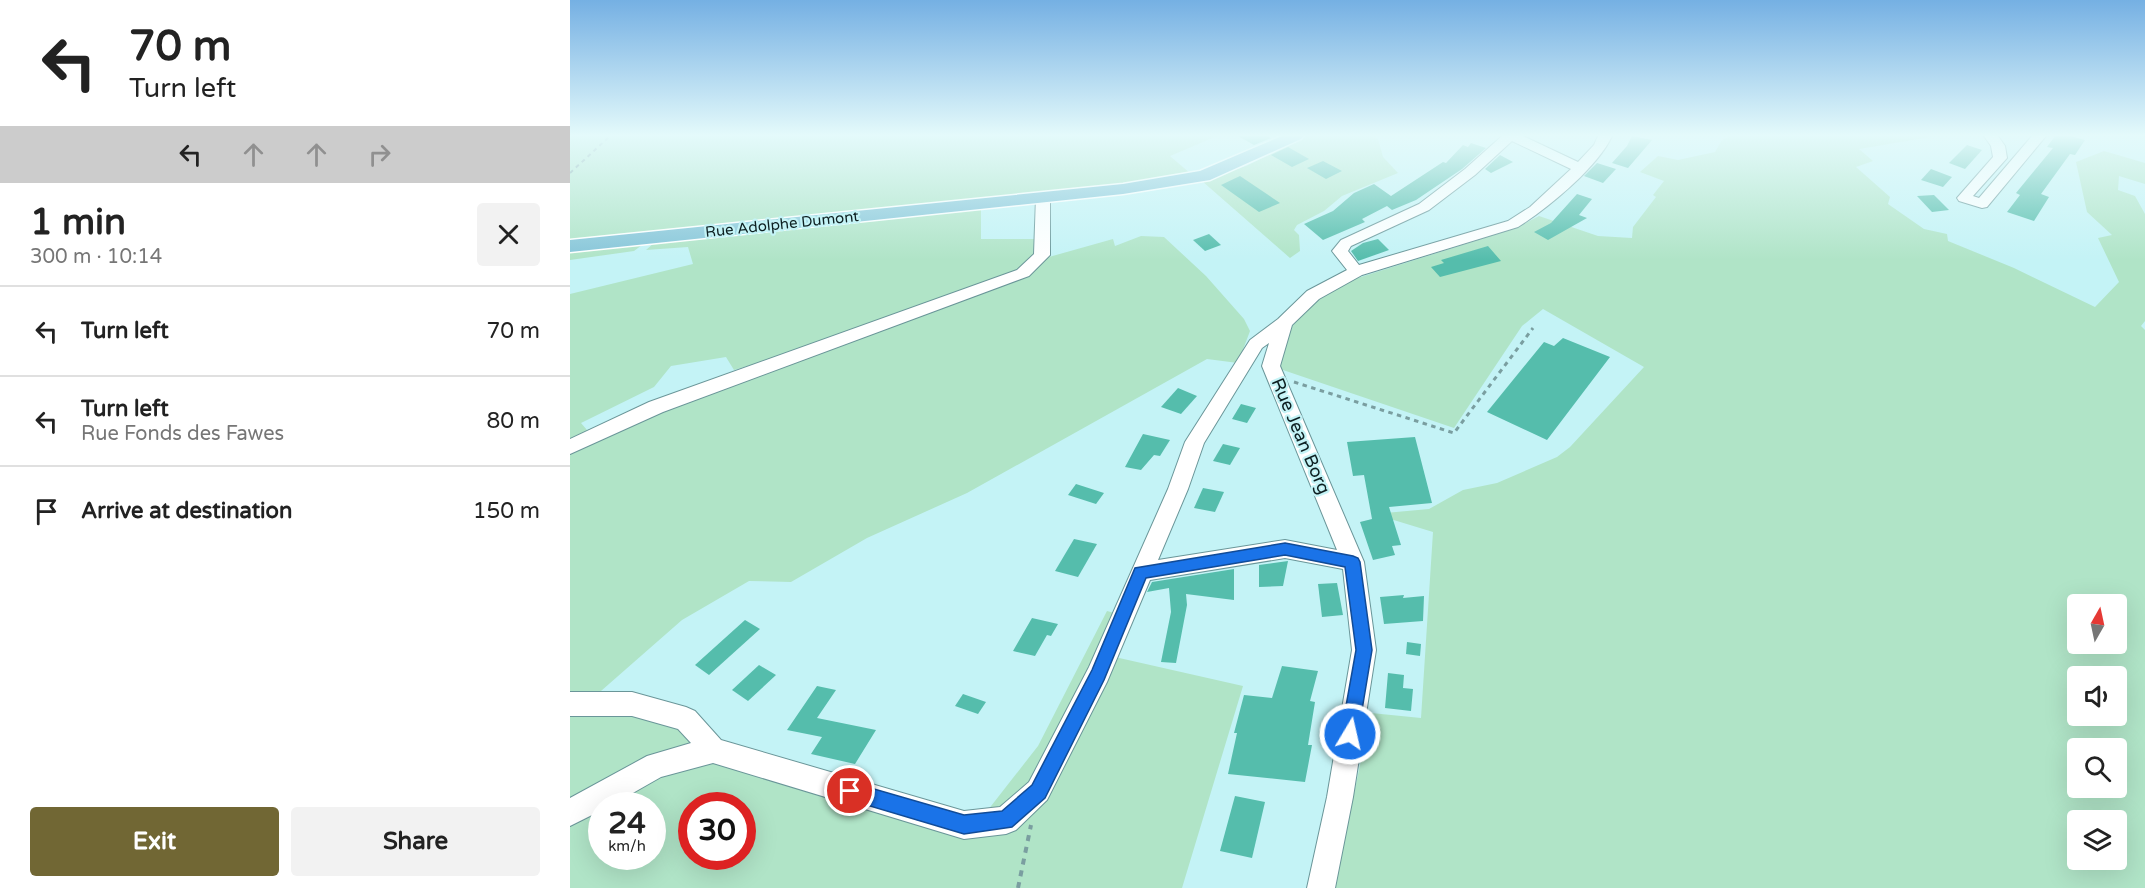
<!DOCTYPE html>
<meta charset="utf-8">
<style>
body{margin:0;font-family:"Varela Round",sans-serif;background:#f2f2f2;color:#222;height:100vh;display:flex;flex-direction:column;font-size:22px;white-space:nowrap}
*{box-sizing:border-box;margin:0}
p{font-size:20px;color:#767676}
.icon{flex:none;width:33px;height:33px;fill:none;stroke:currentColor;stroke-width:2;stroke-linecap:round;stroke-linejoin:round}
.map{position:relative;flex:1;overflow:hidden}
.details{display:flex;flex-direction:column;background:#fff;width:570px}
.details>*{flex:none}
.hud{background:#fff;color:#222;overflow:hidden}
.needle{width:39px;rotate:9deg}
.controls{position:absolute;left:1497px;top:594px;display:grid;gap:12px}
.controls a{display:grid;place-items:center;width:60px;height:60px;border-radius:6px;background:#fff;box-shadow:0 6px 24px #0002;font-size:30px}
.speed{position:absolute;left:18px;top:792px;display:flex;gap:12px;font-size:30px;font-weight:700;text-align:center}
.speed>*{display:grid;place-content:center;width:78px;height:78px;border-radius:50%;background:#fff;box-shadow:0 6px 24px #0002;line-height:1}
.speed small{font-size:15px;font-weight:400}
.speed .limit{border:9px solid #d22;background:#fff;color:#111}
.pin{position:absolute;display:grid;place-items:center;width:51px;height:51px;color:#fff;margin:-26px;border:3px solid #fff;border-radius:50%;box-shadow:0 2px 6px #0007}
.me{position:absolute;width:66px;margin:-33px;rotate:9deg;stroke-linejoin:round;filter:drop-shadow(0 0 4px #0008)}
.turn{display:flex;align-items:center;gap:21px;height:126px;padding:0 30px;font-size:27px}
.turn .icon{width:78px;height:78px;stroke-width:2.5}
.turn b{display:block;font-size:42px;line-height:51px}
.lanes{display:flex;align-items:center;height:57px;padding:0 30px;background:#0003;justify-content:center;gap:30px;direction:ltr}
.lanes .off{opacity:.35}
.round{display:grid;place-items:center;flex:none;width:63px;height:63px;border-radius:6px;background:#f2f2f2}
.summary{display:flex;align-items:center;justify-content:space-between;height:102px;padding:0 30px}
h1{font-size:36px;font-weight:700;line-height:45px}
.cta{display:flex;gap:12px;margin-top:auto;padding:12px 30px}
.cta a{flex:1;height:69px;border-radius:6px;background:#716734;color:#fff;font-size:24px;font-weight:700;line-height:69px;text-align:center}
.cta a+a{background:#f2f2f2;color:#222}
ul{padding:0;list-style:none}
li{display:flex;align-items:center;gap:18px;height:90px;padding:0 30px;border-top:2px solid #e0e0e0}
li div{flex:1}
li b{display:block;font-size:22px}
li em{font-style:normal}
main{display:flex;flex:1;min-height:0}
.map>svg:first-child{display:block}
</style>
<main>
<section class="details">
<div class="hud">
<div class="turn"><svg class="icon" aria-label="left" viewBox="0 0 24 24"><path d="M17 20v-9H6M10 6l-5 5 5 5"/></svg><div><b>70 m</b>Turn left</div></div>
<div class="lanes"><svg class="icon" aria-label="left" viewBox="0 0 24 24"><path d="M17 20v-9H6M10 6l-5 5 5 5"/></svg><svg class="icon off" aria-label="ahead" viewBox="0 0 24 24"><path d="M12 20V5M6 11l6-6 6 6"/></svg><svg class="icon off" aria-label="ahead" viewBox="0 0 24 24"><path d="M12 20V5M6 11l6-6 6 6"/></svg><svg class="icon off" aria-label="right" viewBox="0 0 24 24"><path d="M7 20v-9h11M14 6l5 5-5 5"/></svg></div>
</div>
<div class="summary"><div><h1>1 min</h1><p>300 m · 10:14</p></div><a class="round"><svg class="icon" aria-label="close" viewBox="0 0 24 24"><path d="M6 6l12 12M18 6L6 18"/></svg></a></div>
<ul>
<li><svg class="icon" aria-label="left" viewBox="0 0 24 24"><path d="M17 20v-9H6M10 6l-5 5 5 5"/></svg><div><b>Turn left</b></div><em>70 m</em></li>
<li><svg class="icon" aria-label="left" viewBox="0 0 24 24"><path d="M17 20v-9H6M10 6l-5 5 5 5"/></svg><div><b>Turn left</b><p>Rue Fonds des Fawes</p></div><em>80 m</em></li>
<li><svg class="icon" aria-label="arrive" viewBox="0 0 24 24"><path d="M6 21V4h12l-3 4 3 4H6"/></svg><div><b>Arrive at destination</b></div><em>150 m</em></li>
</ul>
<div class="cta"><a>Exit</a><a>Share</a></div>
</section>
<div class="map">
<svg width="1575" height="888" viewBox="0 0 1575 888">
<rect width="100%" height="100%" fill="#c4f3f6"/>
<g fill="#b0e4c7" fill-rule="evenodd">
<path d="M0,136H647L600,156L621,174L634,176L0,241Z"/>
<path d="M738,136H802L808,139L813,157L828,173L772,196L754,211L727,225L724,230L729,235L730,251L720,258L632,181L676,166Z"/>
<path d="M1160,136H1366L1289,149L1303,161L1286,167L1320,197L1318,204L1354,229L1377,234L1378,241L1444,268L1525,307L1549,282L1528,238L1542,235L1517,212L1506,162L1534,151L1575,163V184L1549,176L1548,190L1565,196L1575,214V321L1571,326L1575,330V888H764L801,713L851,718L863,532L804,514L859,509L893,490L927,483L987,457L1000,447L1074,367L973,309L952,326L884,428L710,369L716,334L742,302L775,282L946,228L969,216L1028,236L1062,238L1063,227L1086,197L1083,195L1094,181L1070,172L1088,156L1108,160L1145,152L1152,140ZM1508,604H1546V644H1508ZM1508,676H1546V716H1508ZM1508,748H1546V788H1508ZM1508,820H1546V860H1508Z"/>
<path d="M411,207V239H471L479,257L543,239L545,246L571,236L594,237L636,276L674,319L680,331L668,363L637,359L397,493L297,538L221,582L179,581L112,620L23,698H0V294L123,264L118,247L76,250L85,242ZM156,357L164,370L205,358L17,430L11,423L84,387L101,366Z"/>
<path d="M76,242L64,251L0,260V250Z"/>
<path d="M537,611L552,615L536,655L673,686L612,888H0V816L123,761L146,763L400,833L468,746ZM32,806H82V856H32ZM122,806H172V856H122Z"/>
<path d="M0,710L66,712L114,726L122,745L0,804Z"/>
</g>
<g fill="#55bdac">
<path d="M668,136H697L701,138L684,145Z"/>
<path d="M1062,136L1082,140L1058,168L1042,163L1057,146Z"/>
<path d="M1485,136H1500L1515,140L1505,155L1500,154L1471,194L1479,197L1464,221L1437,212L1450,195L1446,193L1483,148L1477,147Z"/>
<path d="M901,143L916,148L892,169L846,200L822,210L817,206L792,219L795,222L753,240L734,224L763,211L784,193L804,184L821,196L873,162L876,163L893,145L898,147Z"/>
<path d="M1397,145L1412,150L1395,169L1379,163Z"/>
<path d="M718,147L739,159L722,167L701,155Z"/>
<path d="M930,155L943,162L921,173L915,169Z"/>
<path d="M753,161L772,171L756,179L737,168Z"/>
<path d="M1027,163L1046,169L1033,183L1014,176Z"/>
<path d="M1361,169L1382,177L1373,187L1351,180Z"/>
<path d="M670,176L710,203L689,212L651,185Z"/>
<path d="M1007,194L1022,199L1009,215L1017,218L978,240L964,232L981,223Z"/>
<path d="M1364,195L1379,210L1362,212L1347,196Z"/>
<path d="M639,234L651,245L635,251L623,240Z"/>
<path d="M808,239L819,250L788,261L781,251L793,243Z"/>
<path d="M918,246L931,261L870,277L861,267L874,263L871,260Z"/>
<path d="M993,338L1040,357L977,440L917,412L974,342L984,346Z"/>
<path d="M608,388L627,396L611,414L591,407Z"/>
<path d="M671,404L686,408L677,423L662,419Z"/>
<path d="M573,434L600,440L590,456L584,455L571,470L555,467Z"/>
<path d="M845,437L862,503L819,507L831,545L822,546L825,555L803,560L790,522L802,519L794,475L783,476L777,442Z"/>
<path d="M653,444L670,448L660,465L643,461Z"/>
<path d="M506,484L534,493L526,504L498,495Z"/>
<path d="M633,488L654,492L645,512L624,508Z"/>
<path d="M504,539L527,544L508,577L485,571Z"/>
<path d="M718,561L713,586L689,587V565Z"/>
<path d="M664,569V600L616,594L617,605L606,663L591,662L601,612L599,588L577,592L582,582Z"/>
<path d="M767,583L773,615L752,617L748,584Z"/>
<path d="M834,595L833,598L854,596L853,621L814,624L810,597Z"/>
<path d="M462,618L488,624L481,636L477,635L465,656L443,651Z"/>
<path d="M175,620L190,629L139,675L125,665Z"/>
<path d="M837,642L851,644L850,656L836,654Z"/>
<path d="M189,665L206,675L178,701L162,690Z"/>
<path d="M712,666L748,671L740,701L745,702L738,745H742L735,782L658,774L667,733H664L674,695L702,698Z"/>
<path d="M818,673L834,675L833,688L843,689L841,711L815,708Z"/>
<path d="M247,686L266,690L247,718L306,730L285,764L241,754L252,737L217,730Z"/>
<path d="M393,694L416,702L408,714L385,706Z"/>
<path d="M665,796L695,802L682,858L650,851Z"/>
</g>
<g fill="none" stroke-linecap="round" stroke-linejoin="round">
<g stroke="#6a9699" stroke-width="2">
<g id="minor">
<path d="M932,136H953L1008,162L1024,145L1028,136H1042C1028,167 977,209 948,227L792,275L749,299L722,325L710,366L794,562L806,650L783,797L765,888H737L757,797L782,650L773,569L715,558L580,580L537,682L477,800L446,830L436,834L394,839L143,763L91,777L40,806H32V810L0,826V798L77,756L121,743L108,729L62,716H0V692H62L116,707L125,711L151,740L394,811L430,807L459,782L519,667L598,489L615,442L680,340L708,319L737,291L777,270L762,251L771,240L849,204L895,169ZM942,141L1001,169L960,207L938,221L789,265L778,251L781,246L859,210L905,175ZM699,343L692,366L767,550L715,540L588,560L618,489L634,443L692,348Z"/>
<path d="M1414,136H1428L1435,146L1437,158L1403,196L1409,198L1462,136H1476L1417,207L1412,208L1389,201L1387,198L1423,157L1421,146Z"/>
<path d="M473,193L480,197V255L459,276L93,412L0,454V439L79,402L447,270L464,254L466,197Z"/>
</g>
</g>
<g stroke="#fff" stroke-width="3">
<path id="major" d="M712,136H733L731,139L640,180L553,194L0,252V240L553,184L630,171Z"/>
</g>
<path stroke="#7a9ea0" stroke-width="2" stroke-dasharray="4 4" stroke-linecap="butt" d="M0,173L40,136"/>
<path stroke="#7a9ea0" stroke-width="3" stroke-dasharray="4.5 4.5" stroke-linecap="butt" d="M724,382L884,433L963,328"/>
<path stroke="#7a9ea0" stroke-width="4" stroke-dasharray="6 6" stroke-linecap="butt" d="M448,888L461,825"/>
<use href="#minor" fill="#fff" fill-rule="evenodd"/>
<use href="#major" fill="#86c5d8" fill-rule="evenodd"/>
</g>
<linearGradient id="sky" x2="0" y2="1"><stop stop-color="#75b0e3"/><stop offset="0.52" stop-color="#e4fafb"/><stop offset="1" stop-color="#e4fafb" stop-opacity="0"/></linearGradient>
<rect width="1575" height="260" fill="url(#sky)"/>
<path fill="#1a73e8" stroke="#114b97" stroke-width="1.5" d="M715,543L783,556L788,558L790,562L802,650L787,740L780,743L774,740L771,734L786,650L775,567L715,555L576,578L534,680L475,798L442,827L394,834L273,798L271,791L273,785L280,782L394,815L432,811L462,785L522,670L565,568Z"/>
<g text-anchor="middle" stroke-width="4.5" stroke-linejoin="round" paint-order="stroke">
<g font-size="15" fill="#0d1f21" stroke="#c4f3f6">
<text transform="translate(212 224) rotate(-6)" y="5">Rue Adolphe Dumont</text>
</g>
<g font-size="18" fill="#0d1f21" stroke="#c4f3f6">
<text transform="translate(731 436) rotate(67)" y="6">Rue Jean Borg</text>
</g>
</g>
</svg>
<div class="controls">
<a><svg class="needle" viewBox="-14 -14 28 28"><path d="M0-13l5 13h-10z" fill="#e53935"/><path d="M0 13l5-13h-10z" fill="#767676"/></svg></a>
<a><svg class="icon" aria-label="sound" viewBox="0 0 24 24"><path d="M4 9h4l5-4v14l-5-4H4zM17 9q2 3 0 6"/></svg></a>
<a><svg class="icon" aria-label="search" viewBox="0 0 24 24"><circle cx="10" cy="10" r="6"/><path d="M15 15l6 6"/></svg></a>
<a><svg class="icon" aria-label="layers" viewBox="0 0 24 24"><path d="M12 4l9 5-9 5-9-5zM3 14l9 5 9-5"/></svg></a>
</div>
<div class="speed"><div>24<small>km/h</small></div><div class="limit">30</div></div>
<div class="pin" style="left:280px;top:791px;background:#d93025"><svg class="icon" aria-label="arrive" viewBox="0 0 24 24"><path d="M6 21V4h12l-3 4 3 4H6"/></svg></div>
<svg class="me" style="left:780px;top:734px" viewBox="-20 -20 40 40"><circle r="17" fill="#1a73e8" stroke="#fff" stroke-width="3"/><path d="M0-11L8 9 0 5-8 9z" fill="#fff"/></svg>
</div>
</main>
